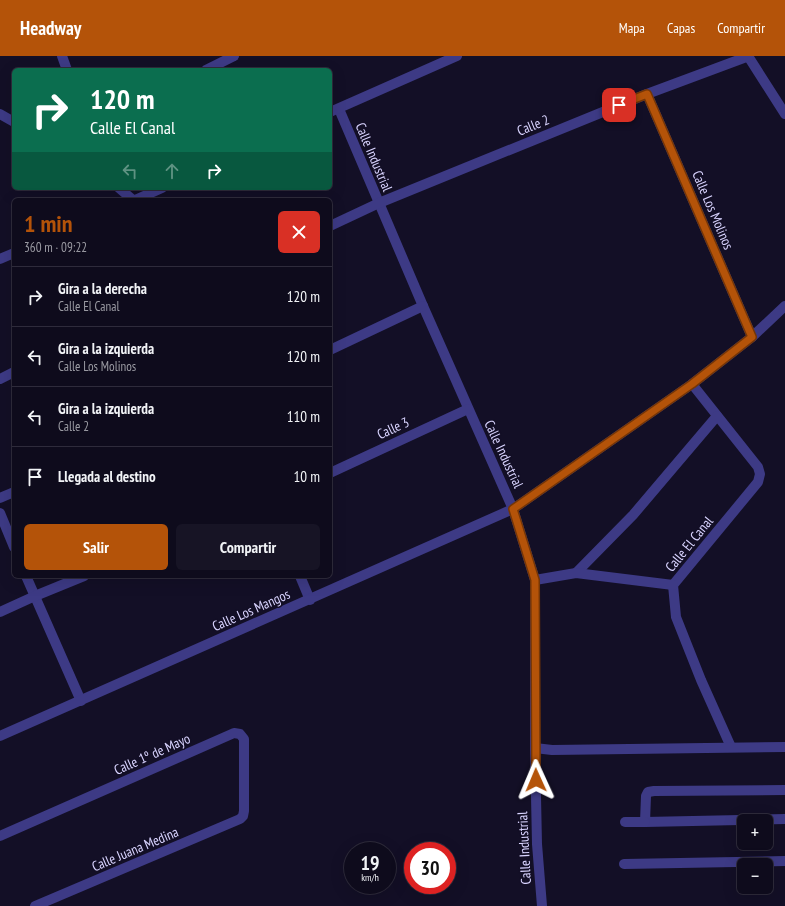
<!DOCTYPE html>
<html lang="es">
<meta charset="utf-8">
<style>
body{margin:0;font-family:"PT Sans Narrow",sans-serif;background:#171425;color:#f1f3f6;height:100vh;display:flex;flex-direction:column;font-size:15px;white-space:nowrap}
*{box-sizing:border-box;margin:0}
p{font-size:13px;color:#9b9ba3}
.icon{flex:none;width:22px;height:22px;fill:none;stroke:currentColor;stroke-width:2;stroke-linecap:round;stroke-linejoin:round}
.map{position:relative;flex:1;overflow:hidden}
.drawer{position:absolute;left:12px;top:142px;width:320px;height:380px;display:flex;flex-direction:column;background:#0e0b1c;border-radius:6px;box-shadow:0 4px 16px #0002,0 0 0 1px #2e2b3b}
.drawer>*{flex:none}
.top-card{position:absolute;left:12px;top:12px;width:320px;height:122px;border-radius:6px;box-shadow:0 4px 16px #0002,0 0 0 1px #2e2b3b;background:#0b6e4f;color:#fff;overflow:hidden}
.tools{position:absolute;left:737px;top:758px;display:grid;gap:8px}
.tools a{display:grid;place-items:center;width:36px;height:36px;border-radius:6px;background:#0e0b1c;box-shadow:0 4px 16px #0002,0 0 0 1px #2e2b3b;font-size:20px}
.speed{position:absolute;left:344px;top:786px;display:flex;gap:8px;font-size:20px;font-weight:700;text-align:center}
.speed>*{display:grid;place-content:center;width:52px;height:52px;border-radius:50%;background:#0e0b1c;box-shadow:0 4px 16px #0002,0 0 0 1px #2e2b3b;line-height:1}
.speed small{font-size:10px;font-weight:400}
.speed .limit{border:6px solid #d22;background:#fff;color:#111}
.pin{position:absolute;display:grid;place-items:center;width:34px;height:34px;color:#fff;margin:-17px;border-radius:8px;box-shadow:0 2px 6px #0006}
.me{position:absolute;width:44px;margin:-22px;rotate:359deg;stroke-linejoin:round;filter:drop-shadow(0 0 3px #0008)}
.turn{display:flex;align-items:center;gap:14px;height:84px;padding:0 12px;font-size:18px}
.turn .icon{width:52px;height:52px;stroke-width:2.5}
.turn b{display:block;font-size:28px;line-height:34px}
.lanes{display:flex;align-items:center;height:38px;padding:0 12px;background:#0003;justify-content:center;gap:20px;direction:ltr}
.lanes .off{opacity:.35}
.round{display:grid;place-items:center;flex:none;width:42px;height:42px;border-radius:6px;background:#171425}
.headline{display:flex;align-items:center;justify-content:space-between;height:68px;padding:0 12px}
h1{font-size:24px;font-weight:800;line-height:30px;color:#b45309}
.action{display:flex;gap:8px;margin-top:auto;padding:8px 12px}
.action a{flex:1;height:46px;border-radius:6px;background:#b45309;color:#fff;font-size:16px;font-weight:800;line-height:46px;text-align:center}
.action a+a{background:#171425;color:#f1f3f6}
ul{padding:0;list-style:none}
li{display:flex;align-items:center;gap:12px;height:60px;padding:0 12px;border-top:1px solid #2e2b3b}
li div{flex:1}
li b{display:block;font-size:15px}
li em{font-style:normal}
header{display:flex;align-items:center;gap:24px;box-sizing:border-box;height:56px;padding:0 20px;background:#b45309;color:#fff}
header strong{font-size:19px}
nav{display:flex;gap:22px;margin-inline-start:auto;font-size:14px}
.map>svg:first-child{display:block}
</style>
<header>
<strong>Headway</strong>
<nav><a>Mapa</a><a>Capas</a><a>Compartir</a></nav>
</header>
<div class="map">
<svg width="785" height="850" viewBox="0 0 785 850">
<rect width="100%" height="100%" fill="#130f26"/>
<g fill="none" stroke-linecap="round" stroke-linejoin="round">
<g stroke="#3d3a85" stroke-width="10">
<path d="M62,0L67,14"/>
<path d="M748,0L785,58"/>
<path d="M206,14L234,0"/>
<path d="M647,38L752,281"/>
<path d="M339,53L423,250L513,453L535,524V692L537,788L542,850"/>
<path d="M330,56L457,0"/>
<path d="M0,58L14,66"/>
<path d="M119,132L133,144"/>
<path d="M135,144L162,132"/>
<path d="M330,170L379,147L647,38L749,0"/>
<path d="M0,203L14,197"/>
<path d="M330,294L423,250"/>
<path d="M0,323L14,316"/>
<path d="M692,328L758,411L760,418L758,426L673,529L676,561L701,624L731,691"/>
<path d="M330,417L468,353"/>
<path d="M0,442L14,436"/>
<path d="M0,457L14,491"/>
<path d="M576,517L633,459L717,360"/>
<path d="M26,520L81,645"/>
<path d="M300,520L310,544"/>
<path d="M535,524L576,517L673,529"/>
<path d="M0,556L35,540L84,520"/>
<path d="M0,680L513,453L692,328L752,281L785,250"/>
<path d="M535,692L552,694L785,691"/>
<path d="M785,734L654,735L648,736L646,740L645,766L785,763"/>
<path d="M625,766H645"/>
<path d="M0,780L234,677L240,678L244,683V755L243,760L240,763L35,850"/>
<path d="M624,808L785,805"/>
</g>
</g>
<g fill="none" stroke-linecap="round" stroke-linejoin="round">
<g stroke="#753606" stroke-width="10">
<path id="route" d="M536,724L535,524L513,453L692,328L752,281L647,38L619,49"/>
</g>
<use href="#route" stroke="#b45309" stroke-width="7"/>
</g>
<g text-anchor="middle" stroke-width="3" stroke-linejoin="round" paint-order="stroke">
<g font-size="14" fill="#d9d4ff" stroke="#130f26">
<text transform="translate(533 69) rotate(-22)" y="5">Calle 2</text>
<text transform="translate(374 101) rotate(67)" y="5">Calle Industrial</text>
<text transform="translate(713 154) rotate(67)" y="5">Calle Los Molinos</text>
<text transform="translate(393 372) rotate(-25)" y="5">Calle 3</text>
<text transform="translate(504 398) rotate(65)" y="5">Calle Industrial</text>
<text transform="translate(689 488) rotate(-51)" y="5">Calle El Canal</text>
<text transform="translate(251 554) rotate(-24)" y="5">Calle Los Mangos</text>
<text transform="translate(152 698) rotate(-24)" y="5">Calle 1º de Mayo</text>
<text transform="translate(524 792) rotate(-93)" y="5">Calle Industrial</text>
<text transform="translate(135 793) rotate(-23)" y="5">Calle Juana Medina</text>
</g>
</g>
</svg>
<div class="tools">
<a>+</a>
<a>−</a>
</div>
<div class="speed"><div>19<small>km/h</small></div><div class="limit">30</div></div>
<div class="pin" style="left:619px;top:49px;background:#d93025"><svg class="icon" aria-label="arrive" viewBox="0 0 24 24"><path d="M6 21V4h12l-3 4 3 4H6"/></svg></div>
<svg class="me" style="left:536px;top:724px" viewBox="-20 -20 40 40"><path d="M0-17L14 15 0 8-14 15z" fill="#b45309" stroke="#fff" stroke-width="4"/></svg>
<div class="top-card">
<div class="turn"><svg class="icon" aria-label="right" viewBox="0 0 24 24"><path d="M7 20v-9h11M14 6l5 5-5 5"/></svg><div><b>120 m</b>Calle El Canal</div></div>
<div class="lanes"><svg class="icon off" aria-label="left" viewBox="0 0 24 24"><path d="M17 20v-9H6M10 6l-5 5 5 5"/></svg><svg class="icon off" aria-label="ahead" viewBox="0 0 24 24"><path d="M12 20V5M6 11l6-6 6 6"/></svg><svg class="icon" aria-label="right" viewBox="0 0 24 24"><path d="M7 20v-9h11M14 6l5 5-5 5"/></svg></div>
</div>
<section class="drawer">
<div class="headline"><div><h1>1 min</h1><p>360 m · 09:22</p></div><a class="round" style="background:#d93025;color:#fff"><svg class="icon" aria-label="close" viewBox="0 0 24 24"><path d="M6 6l12 12M18 6L6 18"/></svg></a></div>
<ul>
<li><svg class="icon" aria-label="right" viewBox="0 0 24 24"><path d="M7 20v-9h11M14 6l5 5-5 5"/></svg><div><b>Gira a la derecha</b><p>Calle El Canal</p></div><em>120 m</em></li>
<li><svg class="icon" aria-label="left" viewBox="0 0 24 24"><path d="M17 20v-9H6M10 6l-5 5 5 5"/></svg><div><b>Gira a la izquierda</b><p>Calle Los Molinos</p></div><em>120 m</em></li>
<li><svg class="icon" aria-label="left" viewBox="0 0 24 24"><path d="M17 20v-9H6M10 6l-5 5 5 5"/></svg><div><b>Gira a la izquierda</b><p>Calle 2</p></div><em>110 m</em></li>
<li><svg class="icon" aria-label="arrive" viewBox="0 0 24 24"><path d="M6 21V4h12l-3 4 3 4H6"/></svg><div><b>Llegada al destino</b></div><em>10 m</em></li>
</ul>
<div class="action"><a>Salir</a><a>Compartir</a></div>
</section>
</div>
